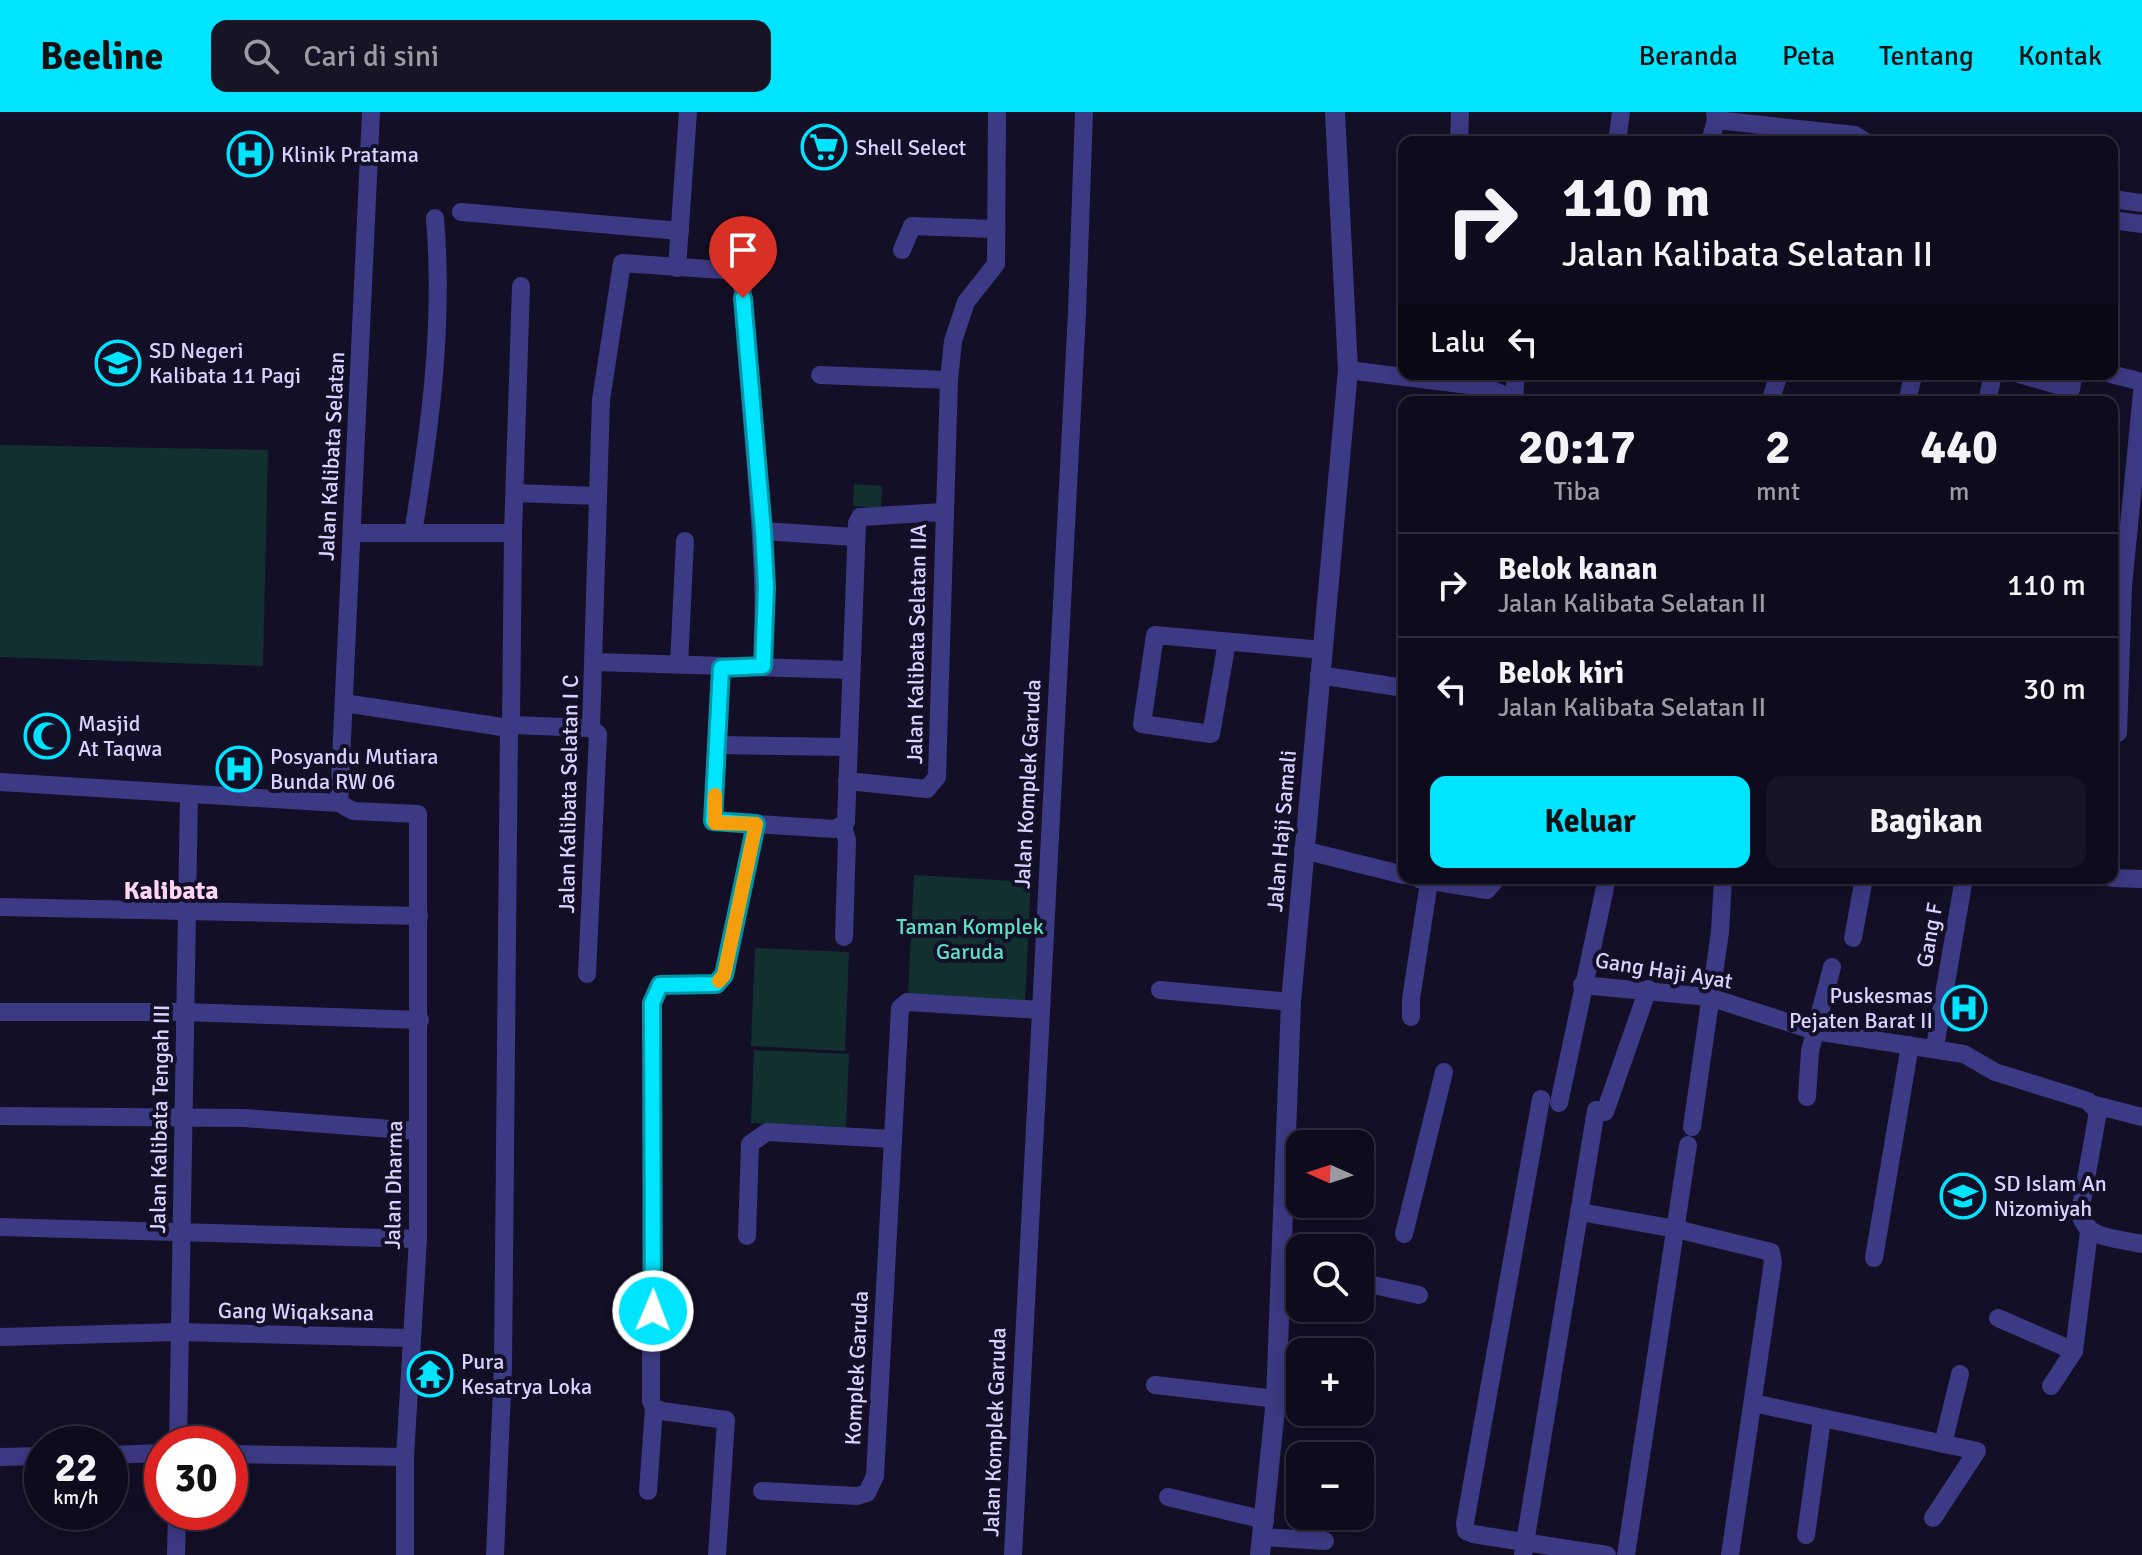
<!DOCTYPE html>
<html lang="id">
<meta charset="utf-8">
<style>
body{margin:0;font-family:Signika,sans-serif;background:#171425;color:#f1f3f6;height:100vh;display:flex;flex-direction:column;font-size:30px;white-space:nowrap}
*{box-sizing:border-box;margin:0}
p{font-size:26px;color:#9b9ba3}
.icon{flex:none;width:44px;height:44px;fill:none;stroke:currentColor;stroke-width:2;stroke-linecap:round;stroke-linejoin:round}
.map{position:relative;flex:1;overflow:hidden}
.sheet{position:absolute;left:1398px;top:284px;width:720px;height:488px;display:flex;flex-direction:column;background:#0e0b1c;border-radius:16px;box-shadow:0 4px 20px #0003,0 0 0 2px #2e2b3b}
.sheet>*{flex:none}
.banner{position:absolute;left:1398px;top:24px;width:720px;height:244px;border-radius:16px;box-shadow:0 4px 20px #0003,0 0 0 2px #2e2b3b;background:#0e0b1c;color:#f1f3f6;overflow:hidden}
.needle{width:52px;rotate:273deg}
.controls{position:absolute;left:1286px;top:1018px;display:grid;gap:16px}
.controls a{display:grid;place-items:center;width:88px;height:88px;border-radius:16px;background:#0e0b1c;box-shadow:0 4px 20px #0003,0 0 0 2px #2e2b3b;font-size:40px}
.speed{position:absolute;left:24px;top:1314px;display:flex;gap:16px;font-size:40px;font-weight:700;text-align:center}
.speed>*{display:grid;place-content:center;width:104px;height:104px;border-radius:50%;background:#0e0b1c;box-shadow:0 4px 20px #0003,0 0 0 2px #2e2b3b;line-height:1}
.speed small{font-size:20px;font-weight:400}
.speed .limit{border:12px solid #d22;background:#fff;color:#111}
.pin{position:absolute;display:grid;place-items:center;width:68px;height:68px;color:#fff;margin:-82px -34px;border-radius:50% 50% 50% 0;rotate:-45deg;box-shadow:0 0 8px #0007}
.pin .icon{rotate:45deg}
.me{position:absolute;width:88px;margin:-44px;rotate:1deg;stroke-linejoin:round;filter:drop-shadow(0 0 6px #0008)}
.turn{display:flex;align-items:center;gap:28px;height:168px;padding:0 32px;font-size:36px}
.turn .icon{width:104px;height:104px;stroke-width:2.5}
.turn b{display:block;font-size:56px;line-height:68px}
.then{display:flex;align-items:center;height:76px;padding:0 32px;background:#0003;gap:16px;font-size:30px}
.eta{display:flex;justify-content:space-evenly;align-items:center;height:136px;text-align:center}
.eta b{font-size:48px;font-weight:700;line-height:56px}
.cta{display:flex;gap:16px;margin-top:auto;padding:16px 32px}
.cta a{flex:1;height:92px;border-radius:16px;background:#00e5ff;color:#111;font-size:32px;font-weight:700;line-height:92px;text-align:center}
.cta a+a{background:#171425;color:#f1f3f6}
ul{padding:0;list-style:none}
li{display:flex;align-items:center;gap:24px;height:104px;padding:0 32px;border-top:2px solid #2e2b3b}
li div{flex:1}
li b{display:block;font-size:30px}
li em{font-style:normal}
header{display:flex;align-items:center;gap:48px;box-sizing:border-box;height:112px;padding:0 40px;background:#00e5ff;color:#111}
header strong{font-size:38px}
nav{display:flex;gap:44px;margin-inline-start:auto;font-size:28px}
.search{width:560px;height:72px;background:#171425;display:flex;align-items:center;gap:20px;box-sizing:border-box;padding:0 28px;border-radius:16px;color:#9b9ba3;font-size:30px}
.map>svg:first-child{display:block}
</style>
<header>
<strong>Beeline</strong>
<div class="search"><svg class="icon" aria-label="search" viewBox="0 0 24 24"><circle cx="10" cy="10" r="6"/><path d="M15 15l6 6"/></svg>Cari di sini</div>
<nav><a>Beranda</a><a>Peta</a><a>Tentang</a><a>Kontak</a></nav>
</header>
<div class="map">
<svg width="2142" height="1443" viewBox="0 0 2142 1443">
<rect width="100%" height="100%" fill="#130f26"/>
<g fill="#12302f">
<path d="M0,333L268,338L263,554L0,545Z"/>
<path d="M854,372L882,374L881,396L853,394Z"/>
<path d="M914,763L1031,770L1025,890L908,883Z"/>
<path d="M755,836L849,840L845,939L751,934Z"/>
<path d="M754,938L849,942L846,1015L751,1011Z"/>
</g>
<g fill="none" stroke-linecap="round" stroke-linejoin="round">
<g stroke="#3d3a85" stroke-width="18">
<path d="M1715,0L1716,8L1855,23L1866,30"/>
<path d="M1459,30L1460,0"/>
<path d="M1617,30L1621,0"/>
<path d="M1710,30L1716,8"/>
<path d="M2112,87L2142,91"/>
<path d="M461,100L680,119"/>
<path d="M2112,108L2142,112"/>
<path d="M902,138L912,114L995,117"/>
<path d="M677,156L688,0"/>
<path d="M1348,258L1485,275L1521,290"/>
<path d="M2019,262L2071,277L2074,262"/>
<path d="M2111,262L2142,270"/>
<path d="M820,263L949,268"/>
<path d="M1514,284L1516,262"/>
<path d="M1770,290L1779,262"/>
<path d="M1907,290L1912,268"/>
<path d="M1987,290L1993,262"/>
<path d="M515,381L598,384"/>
<path d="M763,419L854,425"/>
<path d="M352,421H513L521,174"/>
<path d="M413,421C430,316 444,214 435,106"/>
<path d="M1227,530L1211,622L1142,612L1155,523L1323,538"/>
<path d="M595,550L850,558"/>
<path d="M679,552L685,429"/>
<path d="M721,556L713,709L756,712"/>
<path d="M1319,563L1404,576"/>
<path d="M344,591L509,616L511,613L591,616"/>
<path d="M511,613L513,421"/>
<path d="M2118,621L2123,474L2142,281"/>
<path d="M719,633L848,635"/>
<path d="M847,669L927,677L937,665L949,268L953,229L966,190L996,152L997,0"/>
<path d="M0,670L339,691L353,699L418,702V1127L405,1345V1443"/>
<path d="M339,691L371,0"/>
<path d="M843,715L847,728L844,825"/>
<path d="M1303,738L1404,763"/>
<path d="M2112,766L2142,767"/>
<path d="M1419,767L1487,778L1497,766"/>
<path d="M0,795L419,804"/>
<path d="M1853,826L1864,766"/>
<path d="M587,862L598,622L591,616L601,288L622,151L737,159L742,164C747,295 768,423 763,554"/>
<path d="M1582,873L1709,885L1815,919L1964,942L1995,960L2088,989L2098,1000L2080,1100C2084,1128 2119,1126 2142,1132"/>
<path d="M1160,878L1291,890"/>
<path d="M0,900H184L420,908"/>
<path d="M1411,905V887L1429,770"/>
<path d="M1935,935L1964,766"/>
<path d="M1807,985L1810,939L1832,855"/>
<path d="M1541,987L1465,1411L1466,1419L1473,1422L1607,1443"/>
<path d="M1559,991L1607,766"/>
<path d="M2095,993L2142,1005"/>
<path d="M1605,1000L1648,877"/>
<path d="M0,1004L244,1006L418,1019"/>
<path d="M1692,1015L1720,820L1723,766"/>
<path d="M1580,1100L1676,1117L1771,1140L1773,1150L1730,1443"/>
<path d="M0,1115L418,1127"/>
<path d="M1404,1122L1444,960"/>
<path d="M747,1124L750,1032L767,1020L892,1027"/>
<path d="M1874,1146L1910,933"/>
<path d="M1282,1154L1300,1158"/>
<path d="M1360,1170L1419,1183"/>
<path d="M1998,1206L2074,1239"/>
<path d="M0,1225L179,1220L410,1226"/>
<path d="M1155,1273L1276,1287"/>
<path d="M2051,1274L2074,1239L2089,1120"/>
<path d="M1753,1291L1977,1339L1933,1406"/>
<path d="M178,1332L189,682"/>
<path d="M1943,1332L1960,1262"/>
<path d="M230,1342L405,1345"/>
<path d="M110,1343L162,1341"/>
<path d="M0,1345L42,1344"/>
<path d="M648,1379L654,1296"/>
<path d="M762,1379L857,1384L867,1381L875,1364L900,896L907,890L1039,898"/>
<path d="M1168,1385L1265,1408"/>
<path d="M1806,1423L1822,1307"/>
<path d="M1263,1425L1325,1429"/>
<path d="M176,1443L177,1400"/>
<path d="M495,1443L503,1254L509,616"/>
<path d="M717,1443L726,1308L662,1299L654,1296L651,1289L652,891L660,873L716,872L724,863L756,712L835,717L846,710L857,411L860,405L943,400"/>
<path d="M1013,1443L1077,200L1084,0"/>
<path d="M1523,1443L1596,998"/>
<path d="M1626,1443L1688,1033"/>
</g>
<path stroke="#3d3a85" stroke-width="20" d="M1260,1443L1276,1287L1291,890L1348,258L1335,0"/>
</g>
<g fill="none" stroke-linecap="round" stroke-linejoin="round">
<g stroke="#0095a6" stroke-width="20">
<path id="route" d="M653,1199L652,891L660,873L716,872L724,863L756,712L713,709L721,556L763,554L766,475L763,419L743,186"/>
</g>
<use href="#route" stroke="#00e5ff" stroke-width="14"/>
<path stroke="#f59e0b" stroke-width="14" d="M715,683V711L756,712L724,863L719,869"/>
</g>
<defs>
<g id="supermarket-ring" transform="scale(2.3)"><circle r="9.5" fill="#130f26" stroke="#00e5ff" stroke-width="1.5"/><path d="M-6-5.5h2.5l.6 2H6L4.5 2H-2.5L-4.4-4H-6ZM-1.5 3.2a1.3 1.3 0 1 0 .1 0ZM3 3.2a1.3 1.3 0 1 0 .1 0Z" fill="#00e5ff"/></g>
<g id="hospital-ring" transform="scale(2.3)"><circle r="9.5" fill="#130f26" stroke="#00e5ff" stroke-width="1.5"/><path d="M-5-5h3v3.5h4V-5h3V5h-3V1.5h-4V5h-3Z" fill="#00e5ff"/></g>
<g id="school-ring" transform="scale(2.3)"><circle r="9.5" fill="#130f26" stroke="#00e5ff" stroke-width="1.5"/><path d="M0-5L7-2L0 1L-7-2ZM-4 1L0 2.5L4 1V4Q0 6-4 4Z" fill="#00e5ff"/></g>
<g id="mosque-ring" transform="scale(2.3)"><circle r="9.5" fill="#130f26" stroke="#00e5ff" stroke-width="1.5"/><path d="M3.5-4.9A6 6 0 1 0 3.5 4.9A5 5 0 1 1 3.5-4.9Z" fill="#00e5ff"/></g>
<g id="temple-ring" transform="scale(2.3)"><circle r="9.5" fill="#130f26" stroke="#00e5ff" stroke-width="1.5"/><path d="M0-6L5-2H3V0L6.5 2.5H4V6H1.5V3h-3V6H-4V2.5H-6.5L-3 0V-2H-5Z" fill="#00e5ff"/></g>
</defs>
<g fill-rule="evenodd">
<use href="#supermarket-ring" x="824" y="35"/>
<use href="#hospital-ring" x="250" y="42"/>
<use href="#school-ring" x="118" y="251"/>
<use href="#mosque-ring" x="47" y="624"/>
<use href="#hospital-ring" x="239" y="657"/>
<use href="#hospital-ring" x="1964" y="896"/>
<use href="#school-ring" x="1963" y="1084"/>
<use href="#temple-ring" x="430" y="1262"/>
</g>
<g text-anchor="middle" stroke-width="8" stroke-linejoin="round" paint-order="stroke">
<g font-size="22" fill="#d9d4ff" stroke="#130f26" text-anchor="start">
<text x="855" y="43">Shell Select</text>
<text x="281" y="50">Klinik Pratama</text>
<text x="149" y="246">SD Negeri<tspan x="149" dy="25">Kalibata 11 Pagi</tspan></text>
<text x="78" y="619">Masjid<tspan x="78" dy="25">At Taqwa</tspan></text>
<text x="270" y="652">Posyandu Mutiara<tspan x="270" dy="25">Bunda RW 06</tspan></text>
<text x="1933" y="891" text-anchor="end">Puskesmas<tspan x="1933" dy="25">Pejaten Barat II</tspan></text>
<text x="1994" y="1079">SD Islam An<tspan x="1994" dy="25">Nizomiyah</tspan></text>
<text x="461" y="1257">Pura<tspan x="461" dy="25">Kesatrya Loka</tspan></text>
</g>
<g font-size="22" fill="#d9d4ff" stroke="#130f26">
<text transform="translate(331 344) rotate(-87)" y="8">Jalan Kalibata Selatan</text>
<text transform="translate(916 532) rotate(-89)" y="8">Jalan Kalibata Selatan IIA</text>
<text transform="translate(1027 672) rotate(-87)" y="8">Jalan Komplek Garuda</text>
<text transform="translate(568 682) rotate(-89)" y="8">Jalan Kalibata Selatan I C</text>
<text transform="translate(1281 719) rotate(-85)" y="8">Jalan Haji Samali</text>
<text transform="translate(1929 823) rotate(-80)" y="8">Gang F</text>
<text transform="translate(1664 858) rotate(9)" y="8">Gang Haji Ayat</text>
<text transform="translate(159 1007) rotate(-89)" y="8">Jalan Kalibata Tengah III</text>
<text transform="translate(393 1073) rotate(-89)" y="8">Jalan Dharma</text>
<text transform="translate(296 1199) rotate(1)" y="8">Gang Wiqaksana</text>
<text transform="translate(856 1256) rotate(-87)" y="8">Komplek Garuda</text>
<text transform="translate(994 1320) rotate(-88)" y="8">Jalan Komplek Garuda</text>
</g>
<g font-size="22" fill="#5fe0c0" stroke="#130f26">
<text x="970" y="822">Taman Komplek<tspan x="970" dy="25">Garuda</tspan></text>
</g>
<g font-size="26" font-weight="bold" fill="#ffd6f0" stroke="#130f26">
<text x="171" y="787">Kalibata</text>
</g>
</g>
</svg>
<div class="controls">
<a><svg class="needle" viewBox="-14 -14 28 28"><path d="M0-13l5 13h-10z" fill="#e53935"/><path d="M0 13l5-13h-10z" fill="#9b9ba3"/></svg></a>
<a><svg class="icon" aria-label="search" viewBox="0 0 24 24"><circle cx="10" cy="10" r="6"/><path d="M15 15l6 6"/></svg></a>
<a>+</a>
<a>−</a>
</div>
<div class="speed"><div>22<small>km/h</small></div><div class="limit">30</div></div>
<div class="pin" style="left:743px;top:186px;background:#d93025"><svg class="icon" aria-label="arrive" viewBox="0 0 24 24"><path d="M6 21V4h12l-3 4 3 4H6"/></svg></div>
<svg class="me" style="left:653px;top:1199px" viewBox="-20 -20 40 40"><circle r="17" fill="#00e5ff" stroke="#fff" stroke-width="3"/><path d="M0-11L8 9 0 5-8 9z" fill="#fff"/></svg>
<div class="banner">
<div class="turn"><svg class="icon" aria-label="right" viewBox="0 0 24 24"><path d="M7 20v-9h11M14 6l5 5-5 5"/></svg><div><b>110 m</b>Jalan Kalibata Selatan II</div></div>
<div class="then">Lalu<svg class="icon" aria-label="left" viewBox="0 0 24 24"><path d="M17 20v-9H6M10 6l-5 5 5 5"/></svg></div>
</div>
<section class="sheet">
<div class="eta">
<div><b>20:17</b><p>Tiba</p></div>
<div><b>2</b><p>mnt</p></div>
<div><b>440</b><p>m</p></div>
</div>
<ul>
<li><svg class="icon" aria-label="right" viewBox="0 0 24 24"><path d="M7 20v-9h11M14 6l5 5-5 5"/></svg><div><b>Belok kanan</b><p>Jalan Kalibata Selatan II</p></div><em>110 m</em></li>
<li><svg class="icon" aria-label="left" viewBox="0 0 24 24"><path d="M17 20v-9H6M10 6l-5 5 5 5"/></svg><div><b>Belok kiri</b><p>Jalan Kalibata Selatan II</p></div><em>30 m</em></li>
</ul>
<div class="cta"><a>Keluar</a><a>Bagikan</a></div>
</section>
</div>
